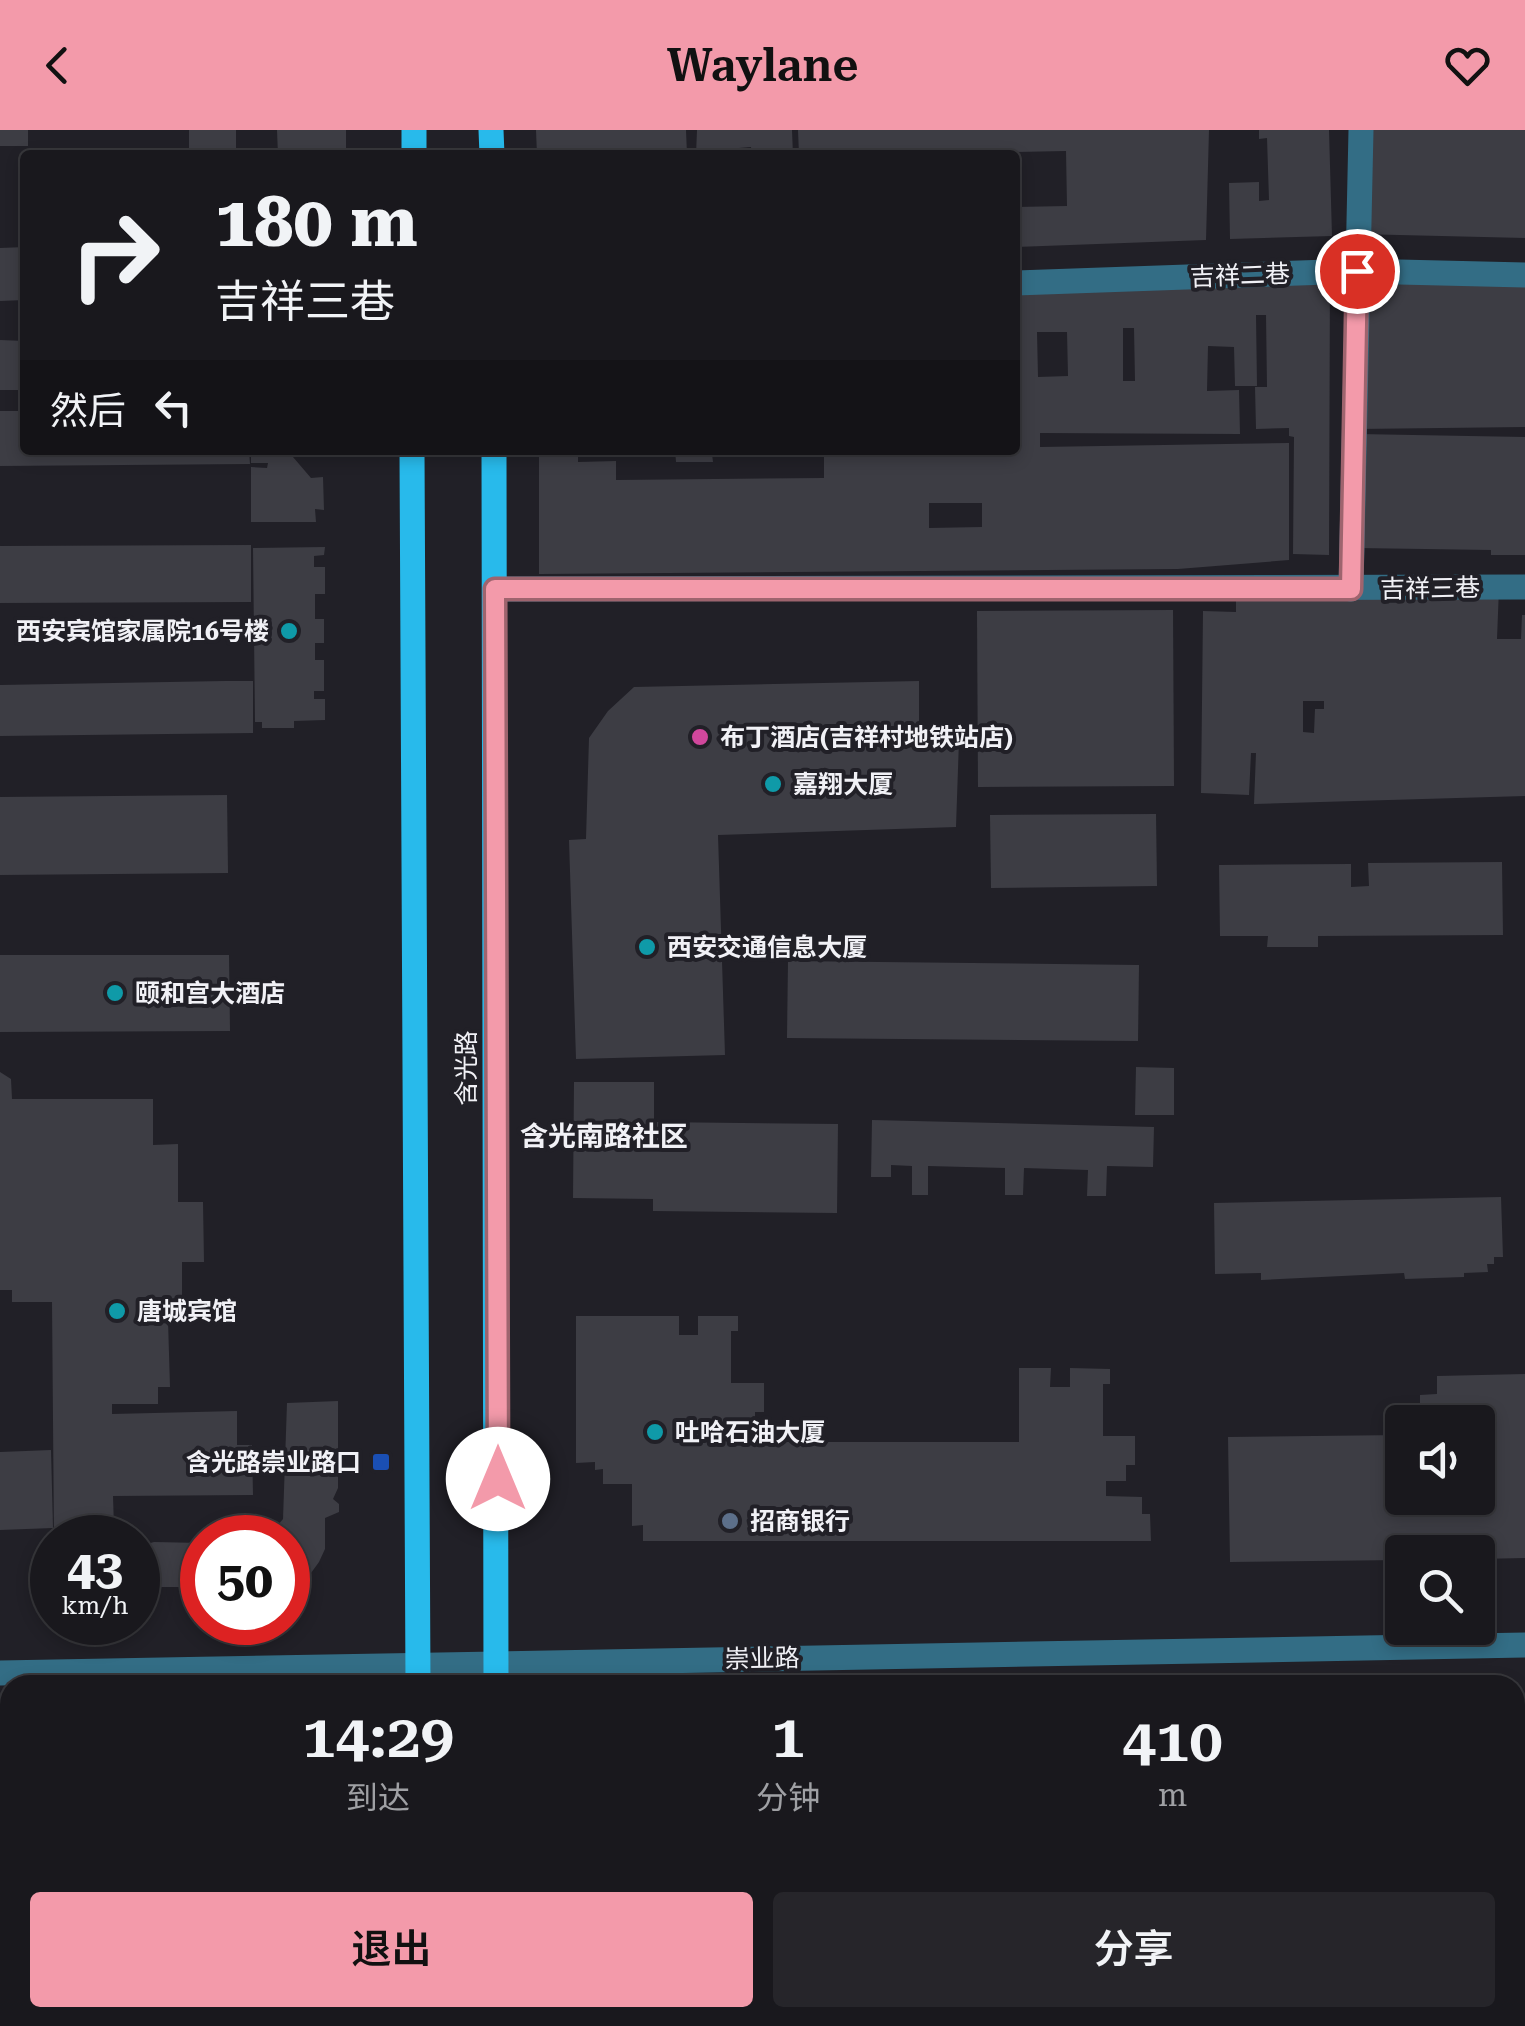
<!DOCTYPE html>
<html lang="zh">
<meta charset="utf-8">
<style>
body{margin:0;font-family:"Roboto Serif","Noto Sans SC",serif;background:#26252a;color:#f1f3f6;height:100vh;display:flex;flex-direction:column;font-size:38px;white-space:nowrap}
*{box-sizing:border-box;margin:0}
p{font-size:32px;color:#9fa0a4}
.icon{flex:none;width:55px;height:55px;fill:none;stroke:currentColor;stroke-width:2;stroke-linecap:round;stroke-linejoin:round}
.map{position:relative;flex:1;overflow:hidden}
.side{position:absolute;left:0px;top:1545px;width:1525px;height:352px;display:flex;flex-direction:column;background:#19181d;border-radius:30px 30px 0 0;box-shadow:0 5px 15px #0003,0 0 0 2px #37373b}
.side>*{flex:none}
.top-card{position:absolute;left:20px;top:20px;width:1000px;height:305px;border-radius:10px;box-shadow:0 5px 15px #0003,0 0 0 2px #37373b;background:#19181d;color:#f1f3f6;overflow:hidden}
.buttons{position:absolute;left:1385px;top:1275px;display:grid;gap:20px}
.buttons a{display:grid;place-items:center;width:110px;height:110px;border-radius:10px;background:#19181d;box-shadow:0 5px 15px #0003,0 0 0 2px #37373b;font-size:50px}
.speed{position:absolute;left:30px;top:1385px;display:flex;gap:20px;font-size:50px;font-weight:700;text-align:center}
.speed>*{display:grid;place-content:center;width:130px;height:130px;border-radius:50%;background:#19181d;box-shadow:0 5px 15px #0003,0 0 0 2px #37373b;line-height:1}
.speed small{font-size:25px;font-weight:400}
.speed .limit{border:15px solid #d22;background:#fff;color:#111}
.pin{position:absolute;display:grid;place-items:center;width:85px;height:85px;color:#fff;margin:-42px;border:5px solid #fff;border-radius:50%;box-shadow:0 2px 10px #0007}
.me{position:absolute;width:110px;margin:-55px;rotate:0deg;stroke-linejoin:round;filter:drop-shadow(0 0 8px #0008)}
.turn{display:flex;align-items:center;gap:35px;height:210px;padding:0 30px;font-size:45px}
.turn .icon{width:130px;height:130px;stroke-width:2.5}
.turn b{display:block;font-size:70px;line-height:85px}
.then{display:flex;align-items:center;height:95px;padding:0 30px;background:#0003;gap:20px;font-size:38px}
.eta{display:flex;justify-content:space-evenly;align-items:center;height:170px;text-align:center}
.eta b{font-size:60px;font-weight:600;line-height:70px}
.button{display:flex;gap:20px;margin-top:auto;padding:20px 30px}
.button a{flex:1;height:115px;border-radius:10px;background:#f39aaa;color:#111;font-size:40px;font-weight:600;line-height:115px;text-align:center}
.button a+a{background:#26252a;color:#f1f3f6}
header{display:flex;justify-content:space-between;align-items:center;height:130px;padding:0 30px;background:#f39aaa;color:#111;font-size:45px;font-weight:600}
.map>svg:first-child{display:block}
</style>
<header><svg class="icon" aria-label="back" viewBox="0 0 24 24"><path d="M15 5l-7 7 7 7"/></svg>Waylane<svg class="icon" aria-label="heart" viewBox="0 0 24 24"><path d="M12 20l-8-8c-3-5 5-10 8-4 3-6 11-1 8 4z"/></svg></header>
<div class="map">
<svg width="1525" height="1896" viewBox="0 0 1525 1896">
<rect width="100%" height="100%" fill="#212027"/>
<g fill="#3d3d44" fill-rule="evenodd">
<rect x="0" y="0" width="28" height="16"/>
<rect x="189" y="0" width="47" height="25"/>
<path d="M277,0H346V25H278Z"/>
<path d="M536,0H686L687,25H537Z"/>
<path d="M697,0H792L793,25H752L751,17L739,18L740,25H696Z"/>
<path d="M798,0H1209L1206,110L1015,117V77L1067,76L1066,21L861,25V20L846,21V25H799Z"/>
<path d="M1259,0H1329L1332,106L1230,109L1229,53L1259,52V71L1269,70L1267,8L1259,9Z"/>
<path d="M1358,0H1525V108L1357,104Z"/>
<path d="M25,117V170L0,171V118Z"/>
<path d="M1330,137L1329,425L1293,424L1294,307L1289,306V298L1256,299L1255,257H1267L1266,185H1256L1257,256H1235L1234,217L1208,216L1207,261L1239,260L1240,304L1040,303V317L1289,313V430L1178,439L539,444V320H578V332L616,331V350L824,348V327L980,325V320H1015V158ZM1123,198H1134L1135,251H1123ZM1037,202H1067L1068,246L1038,247ZM929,373H982V397L929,398Z"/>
<path d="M1525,139V297L1358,299L1361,149Z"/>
<path d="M0,210L25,211V260H0Z"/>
<path d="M0,281H25V320H249L250,334L0,336Z"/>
<path d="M1358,304L1525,307V425H1491V420L1357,418Z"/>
<path d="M251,320H287L311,348L323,347L324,380L315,379L316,392H251V337L267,338L268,333H251Z"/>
<path d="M675,320H772V323L712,324L713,332H676Z"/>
<path d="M251,415V472L0,473V416Z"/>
<path d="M325,417L324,425L314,426V437H325V464H315V489H324V513H315V530H324V561H314V569H325V590L294,591V598H262V592H255L253,418Z"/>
<path d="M1499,458L1497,509H1521L1522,485H1525V666L1254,674L1256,623H1251L1249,665L1201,663L1203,481L1236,482V460ZM1303,571H1324V579H1315L1314,603L1303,602Z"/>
<path d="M1173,480L1174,656L978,657L977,481Z"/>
<path d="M225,551H253V603L0,606V555Z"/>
<path d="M919,551V609L959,610L956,697L718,705L725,925L576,929L569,710L586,709L589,608L608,581L634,557Z"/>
<path d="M227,665L228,743L0,745V667Z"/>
<path d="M1156,684L1157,756L991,758L990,685Z"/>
<path d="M1502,732L1503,805L1318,806V817H1267L1268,806H1220L1219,735L1351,734V757L1369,756L1368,733Z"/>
<path d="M0,825H229L230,901L0,902Z"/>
<path d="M788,831L1139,835L1138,911L787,908Z"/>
<path d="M1136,937L1174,938V985H1135Z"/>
<path d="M0,942L11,949L12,969H153V1015L178,1014V1072H203L204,1132H182V1190H168L170,1257H158V1274H112V1284L237,1281V1315H252L253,1365L113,1366L114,1397L54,1408L52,1172H12V1160H0Z"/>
<path d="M574,952H654V992L838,994L837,1083L653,1081V1069L573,1068Z"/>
<path d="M872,990L1154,997L1153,1037L1107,1036L1106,1066H1087L1088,1040L1024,1038L1023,1065H1005V1038L928,1036V1065H912V1036L891,1035V1047H871Z"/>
<path d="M1501,1067L1503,1127H1494V1134H1487L1488,1142L1464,1143V1147L1405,1149L1404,1143L1261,1150V1143L1215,1144L1214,1073Z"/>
<path d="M576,1186H679V1205H698V1186H738V1201H731V1253H764V1282H755V1298H734V1312H1019V1238H1051L1050,1257H1070V1238L1110,1239V1254H1103V1306H1135V1335H1126V1351H1106V1366L1142,1367V1384H1150L1151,1411H643V1395L632,1396V1354H603V1339L595,1340V1332L576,1333Z"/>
<path d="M1525,1244V1428L1478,1429V1422H1402V1430L1230,1432L1228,1307L1402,1305V1368H1478V1292H1420V1265L1437,1264V1246Z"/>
<path d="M338,1271V1358L333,1369L339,1374V1382L325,1388V1419L319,1432L311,1443L288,1456V1408H267L283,1389L287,1273Z"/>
<path d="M51,1320L53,1398L0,1400V1322Z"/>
<path d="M154,1412L202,1413V1457H140V1416Z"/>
<path d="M1521,1582H1525V1671H1515V1608H1521Z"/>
<path d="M10,1583V1650H0V1584Z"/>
<path d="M0,1751H10V1816L0,1817Z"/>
<path d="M1515,1883H1525V1896H1410V1888H1515Z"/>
<rect x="190" y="1888" width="153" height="8"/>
<rect x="572" y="1888" width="91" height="8"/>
</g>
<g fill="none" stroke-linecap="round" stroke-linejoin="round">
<g stroke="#336d85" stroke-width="25">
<path d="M1015,153L1357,141L1525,145"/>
<path d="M495,459L1525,457"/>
<path d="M1351,459L1361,0"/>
<path d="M0,1543L1525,1515"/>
</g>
<g stroke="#28baeb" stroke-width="25">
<path d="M491,0L492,25"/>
<path d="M414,25V0"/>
<path d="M412,320L418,1555"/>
<path d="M494,320L496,1555"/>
<path d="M420,1888V1896"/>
<path d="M499,1888V1896"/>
</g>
</g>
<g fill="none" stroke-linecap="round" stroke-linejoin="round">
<g stroke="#9e646e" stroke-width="25">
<path id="route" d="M498,1349L495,459H1351L1357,141"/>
</g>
<use href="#route" stroke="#f39aaa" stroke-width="18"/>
</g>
<g fill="#0f9aa8" stroke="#212027" stroke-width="4">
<circle cx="289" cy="501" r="10"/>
<circle cx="773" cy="654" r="10"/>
<circle cx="647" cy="817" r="10"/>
<circle cx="115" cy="863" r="10"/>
<circle cx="117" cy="1181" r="10"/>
<circle cx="655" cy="1302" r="10"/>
</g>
<circle fill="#d1479c" stroke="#212027" stroke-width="4" cx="700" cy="607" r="10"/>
<rect fill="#1a4fb4" stroke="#212027" stroke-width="4" x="371" y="1322" width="20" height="20" rx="5"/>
<circle fill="#5c6f8a" stroke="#212027" stroke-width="4" cx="730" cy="1391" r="10"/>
<g text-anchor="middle" stroke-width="8" stroke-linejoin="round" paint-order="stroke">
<g font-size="25" fill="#f1f1f6" stroke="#212027">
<text transform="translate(1240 145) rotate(-2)" y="9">吉祥二巷</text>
<text transform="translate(1430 458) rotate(-1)" y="9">吉祥三巷</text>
<text transform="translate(466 938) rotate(-90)" y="9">含光路</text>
<text transform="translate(762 1528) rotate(-1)" y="9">崇业路</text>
</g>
<g font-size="25" font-weight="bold" fill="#f1f1f6" stroke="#212027" text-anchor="start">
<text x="269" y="510" text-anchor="end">西安宾馆家属院16号楼</text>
<text x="720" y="616">布丁酒店(吉祥村地铁站店)</text>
<text x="793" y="663">嘉翔大厦</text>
<text x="667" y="826">西安交通信息大厦</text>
<text x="135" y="872">颐和宫大酒店</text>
<text x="137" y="1190">唐城宾馆</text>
<text x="675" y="1311">吐哈石油大厦</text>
<text x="361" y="1341" text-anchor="end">含光路崇业路口</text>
<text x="750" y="1400">招商银行</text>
</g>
<g font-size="28" font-weight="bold" fill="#f1f1f6" stroke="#212027">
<text x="604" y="1016">含光南路社区</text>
</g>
</g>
</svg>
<div class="buttons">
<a><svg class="icon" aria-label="sound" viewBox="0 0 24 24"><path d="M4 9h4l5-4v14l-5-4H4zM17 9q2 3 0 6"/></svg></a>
<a><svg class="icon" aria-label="search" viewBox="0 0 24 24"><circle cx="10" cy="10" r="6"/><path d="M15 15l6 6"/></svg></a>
</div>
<div class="speed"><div>43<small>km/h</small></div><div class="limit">50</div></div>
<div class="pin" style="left:1357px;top:141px;background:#d93025"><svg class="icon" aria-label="arrive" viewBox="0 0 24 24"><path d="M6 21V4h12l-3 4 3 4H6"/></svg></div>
<svg class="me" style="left:498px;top:1349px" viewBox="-20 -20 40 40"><circle r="19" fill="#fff"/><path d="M0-13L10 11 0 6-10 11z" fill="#f39aaa"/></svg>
<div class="top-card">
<div class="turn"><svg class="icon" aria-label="right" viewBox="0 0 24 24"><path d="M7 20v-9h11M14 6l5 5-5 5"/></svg><div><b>180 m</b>吉祥三巷</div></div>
<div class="then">然后<svg class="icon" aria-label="left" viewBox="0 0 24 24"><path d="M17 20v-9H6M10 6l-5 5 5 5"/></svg></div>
</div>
<section class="side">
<div class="eta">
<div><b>14:29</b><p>到达</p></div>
<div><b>1</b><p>分钟</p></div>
<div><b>410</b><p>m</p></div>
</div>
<div class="button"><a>退出</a><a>分享</a></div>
</section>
</div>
